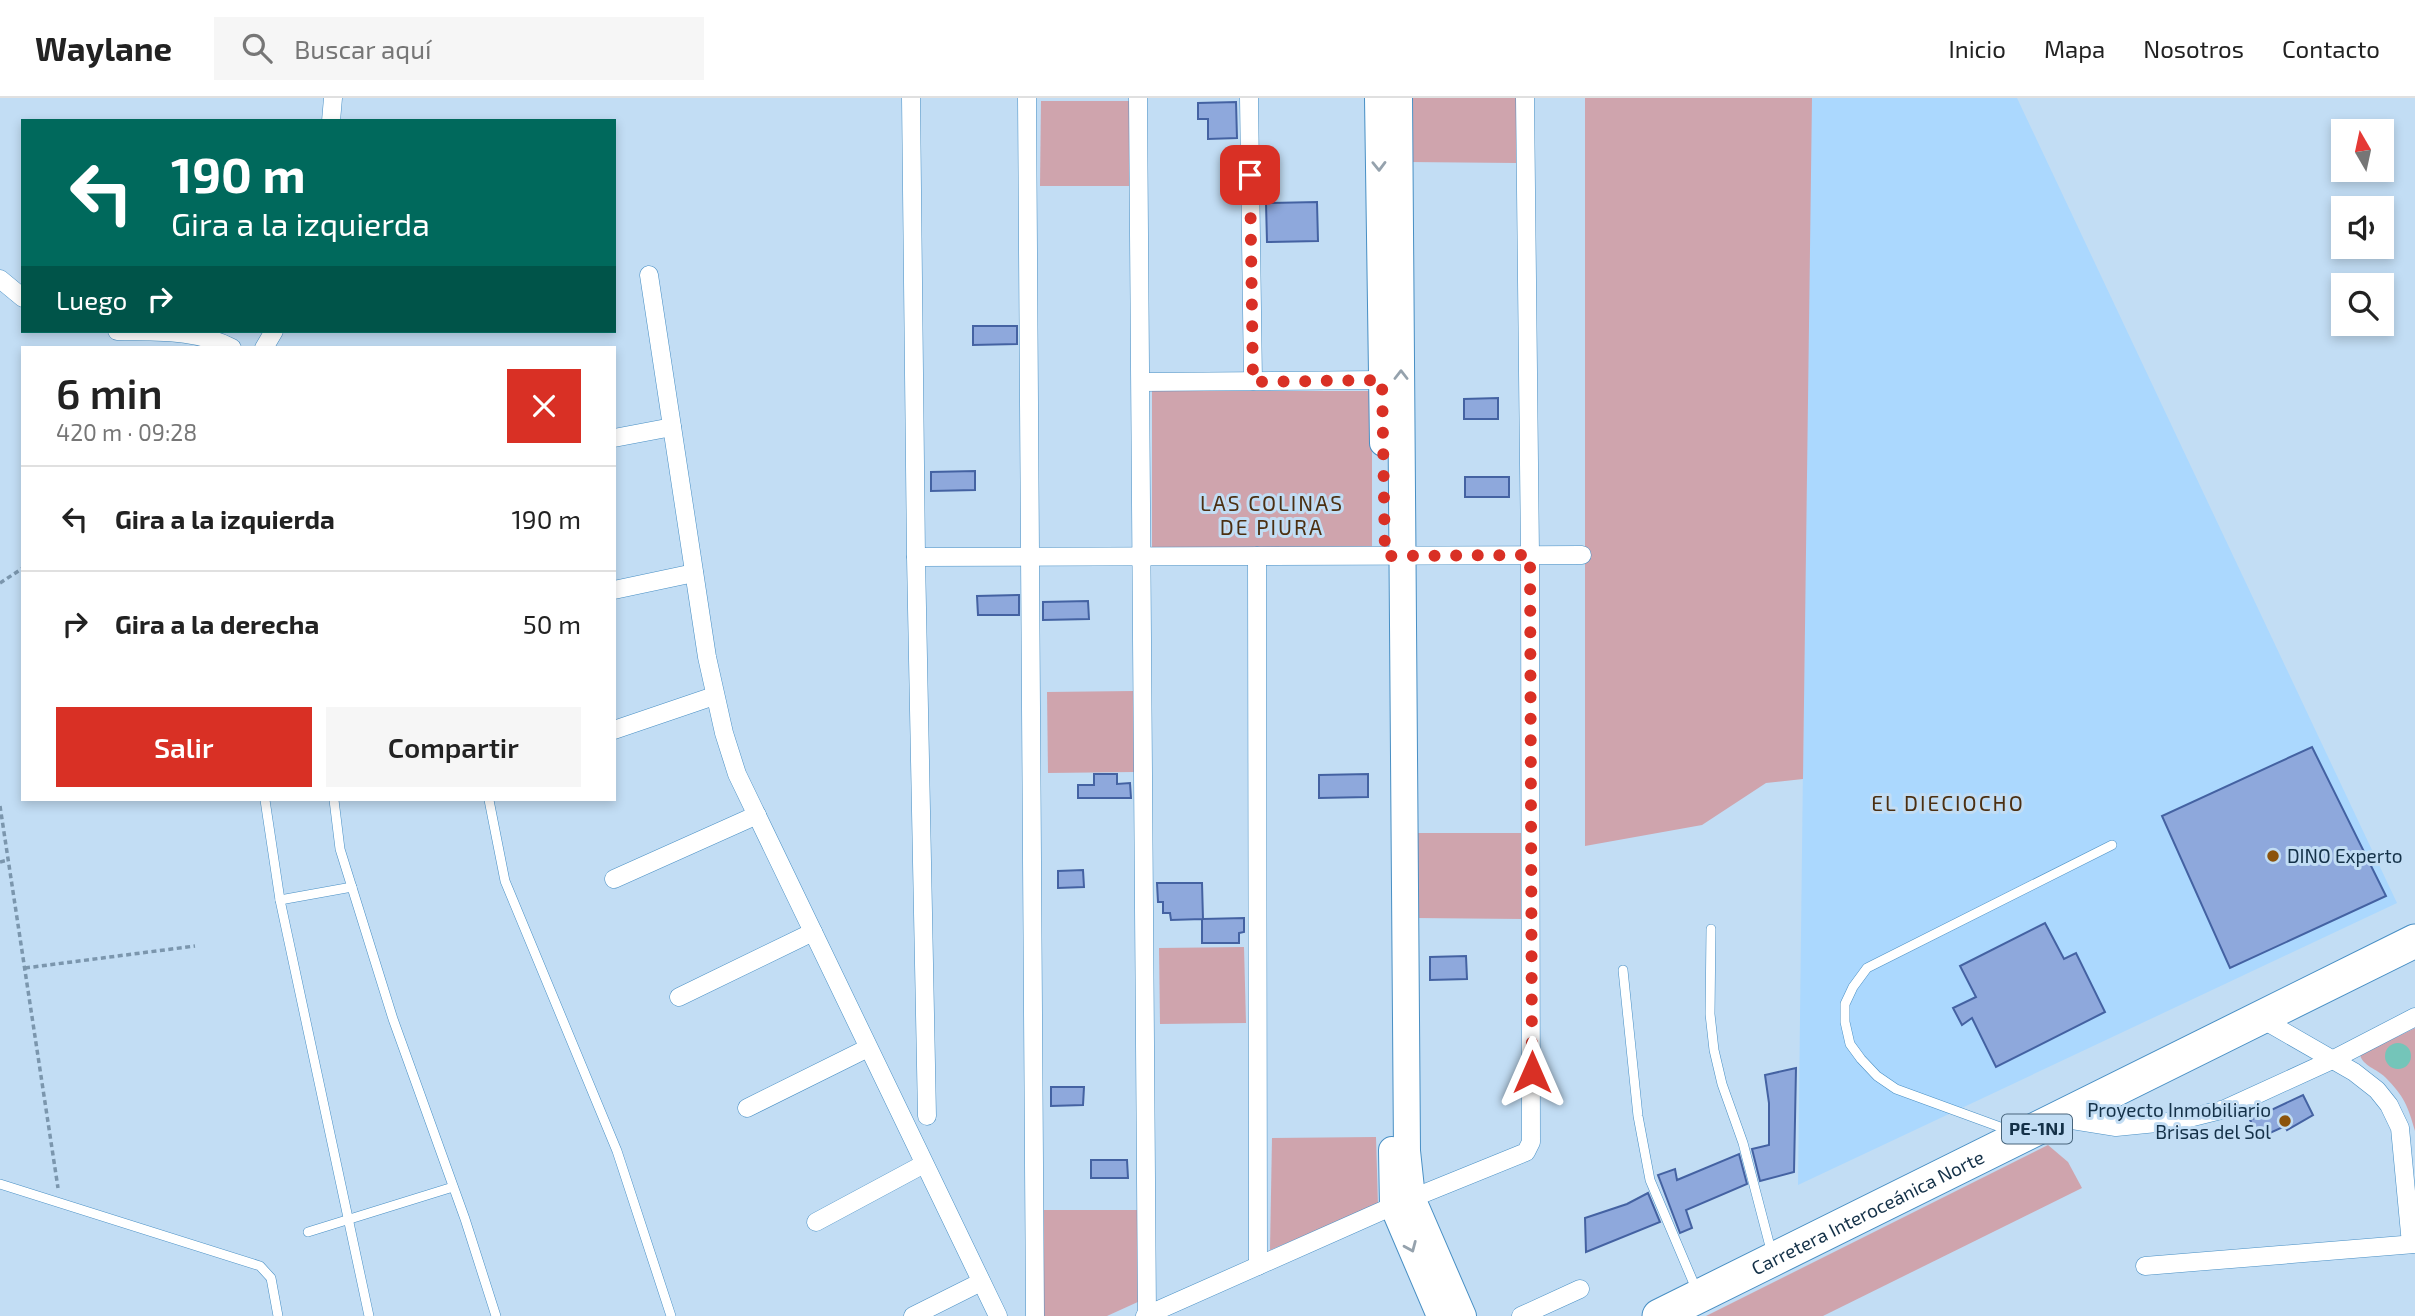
<!DOCTYPE html>
<html lang="es">
<meta charset="utf-8">
<style>
body{margin:0;font-family:"Exo 2",sans-serif;background:#f6f6f6;color:#222;height:100vh;display:flex;flex-direction:column;font-size:26px;white-space:nowrap}
*{box-sizing:border-box;margin:0}
p{font-size:23px;color:#767676}
.icon{flex:none;width:38px;height:38px;fill:none;stroke:currentColor;stroke-width:2;stroke-linecap:round;stroke-linejoin:round}
.map{position:relative;flex:1;overflow:hidden}
.panel{position:absolute;left:21px;top:248px;width:595px;height:455px;display:flex;flex-direction:column;background:#fff;border-radius:0px;box-shadow:0 4px 10px #0003}
.panel>*{flex:none}
.hud{position:absolute;left:21px;top:21px;width:595px;height:214px;border-radius:0px;box-shadow:0 4px 10px #0003;background:#00695c;color:#fff;overflow:hidden}
.needle{width:46px;rotate:351deg}
.fabs{position:absolute;left:2331px;top:21px;display:grid;gap:14px}
.fabs a{display:grid;place-items:center;width:63px;height:63px;border-radius:0px;background:#fff;box-shadow:0 4px 10px #0003;font-size:35px}
.pin{position:absolute;display:grid;place-items:center;width:60px;height:60px;color:#fff;margin:-30px;border-radius:14px;box-shadow:0 4px 10px #0006}
.me{position:absolute;width:77px;margin:-38px;rotate:0deg;stroke-linejoin:round;filter:drop-shadow(0 0 5px #0008)}
.turn{display:flex;align-items:center;gap:24px;height:147px;padding:0 35px;font-size:32px}
.turn .icon{width:91px;height:91px;stroke-width:2.5}
.turn b{display:block;font-size:49px;line-height:60px}
.then{display:flex;align-items:center;height:66px;padding:0 35px;background:#0003;gap:14px;font-size:26px}
.round{display:grid;place-items:center;flex:none;width:74px;height:74px;border-radius:0px;background:#f6f6f6}
.summary{display:flex;align-items:center;justify-content:space-between;height:119px;padding:0 35px}
h1{font-size:42px;font-weight:600;line-height:52px}
.button{display:flex;gap:14px;margin-top:auto;padding:14px 35px}
.button a{flex:1;height:80px;border-radius:0px;background:#d93025;color:#fff;font-size:28px;font-weight:600;line-height:80px;text-align:center}
.button a+a{background:#f6f6f6;color:#222}
ul{padding:0;list-style:none}
li{display:flex;align-items:center;gap:21px;height:105px;padding:0 35px;border-top:2px solid #e0e0e0}
li div{flex:1}
li b{display:block;font-size:26px}
li em{font-style:normal}
header{display:flex;align-items:center;gap:42px;box-sizing:border-box;height:98px;padding:0 35px;background:#fff;border-bottom:2px solid #e0e0e0}
header strong{font-size:33px}
nav{display:flex;gap:38px;margin-inline-start:auto;font-size:24px}
.search{width:490px;height:63px;background:#f6f6f6;display:flex;align-items:center;gap:18px;box-sizing:border-box;padding:0 24px;border-radius:0px;color:#767676;font-size:26px}
.map>svg:first-child{display:block}
</style>
<header>
<strong>Waylane</strong>
<div class="search"><svg class="icon" aria-label="search" viewBox="0 0 24 24"><circle cx="10" cy="10" r="6"/><path d="M15 15l6 6"/></svg>Buscar aquí</div>
<nav><a>Inicio</a><a>Mapa</a><a>Nosotros</a><a>Contacto</a></nav>
</header>
<div class="map">
<svg width="2415" height="1218" viewBox="0 0 2415 1218">
<rect width="100%" height="100%" fill="#c2ddf4"/>
<path fill="#abd8fe" d="M1811,0H2017L2397,805L1798,1087Z"/>
<g fill="#cfa4ad">
<path d="M1409,0H1516V65L1408,64Z"/>
<path d="M1585,0H1812L1803,681L1766,685L1702,727L1585,748Z"/>
<path d="M1041,3H1130V88H1040Z"/>
<rect x="1152" y="293" width="220" height="156"/>
<path d="M1134,593V674L1048,675L1047,594Z"/>
<path d="M1416,735H1523V821L1415,820Z"/>
<path d="M1244,849L1246,925L1160,926L1159,850Z"/>
<path d="M2415,930V1033C2408,1008 2404,998 2385,979C2377,971 2363,968 2360,957Z"/>
<path d="M1376,1039L1378,1107L1270,1152L1272,1040Z"/>
<path d="M2048,1047L2068,1064L2082,1090L1823,1218H1706Z"/>
<path d="M1042,1112H1139L1140,1203L1107,1218H1044Z"/>
</g>
<circle fill="#74c5b9" cx="2398" cy="958" r="13"/>
<g fill="#8ea8dc" stroke="#4462a2" stroke-width="2">
<path d="M1236,4L1237,40L1208,41V21H1198V5Z"/>
<path d="M1317,104L1318,143L1267,144L1266,105Z"/>
<path d="M973,228H1017V246L973,247Z"/>
<path d="M1498,300V321H1464V301Z"/>
<path d="M975,373V392L931,393V374Z"/>
<rect x="1465" y="379" width="44" height="20"/>
<path d="M1019,497V517H978L977,498Z"/>
<path d="M1088,503L1089,521L1043,522V504Z"/>
<path d="M2312,649L2386,798L2230,870L2162,718Z"/>
<path d="M1094,676H1117V686L1130,685L1131,700H1078V687H1094Z"/>
<path d="M1368,676V699L1319,700V677Z"/>
<path d="M1083,772L1084,789L1058,790V773Z"/>
<path d="M1157,785H1202L1203,821L1244,820V834L1239,835V845H1202V821L1171,822L1170,815H1163V804H1158Z"/>
<path d="M2045,825L2064,861L2076,855L2105,914L1996,969L1972,920L1962,927L1953,910L1976,899L1960,868Z"/>
<path d="M1466,858L1467,881L1430,882V859Z"/>
<path d="M1796,970L1794,1074L1760,1083L1752,1051L1769,1047V1005L1765,977Z"/>
<path d="M1051,989H1084L1083,1007L1051,1008Z"/>
<path d="M2303,997L2313,1017L2287,1032L2285,1028L2259,1040L2250,1022Z"/>
<path d="M1739,1056L1747,1086L1686,1112L1692,1130L1680,1135L1658,1077L1675,1071L1677,1082Z"/>
<path d="M1091,1062H1127L1128,1080H1091Z"/>
<path d="M1648,1095L1660,1124L1586,1154L1585,1120L1627,1106Z"/>
</g>
<g fill="none" stroke-linecap="round" stroke-linejoin="round">
<g stroke="#488fc4" stroke-width="10">
<g id="lane">
<path d="M265,702L280,802L369,1218"/>
<path d="M334,702L340,751L393,921L465,1121L496,1218"/>
<path d="M489,702L505,783L617,1053L671,1218"/>
<path d="M280,802L352,789"/>
<path d="M1711,831L1710,916L1714,952L1722,986L1743,1045L1772,1156"/>
<path d="M1623,872L1638,1018L1650,1082L1697,1193"/>
<path d="M2011,1033L1896,991L1877,978L1861,961L1850,946L1845,924V906L1853,889L1867,870L2112,747"/>
<path d="M0,1086L260,1168L271,1180L278,1218"/>
<path d="M308,1134L453,1089"/>
</g>
</g>
<g stroke="#488fc4" stroke-width="19">
<g id="street">
<path d="M911,0L916,459L927,1018"/>
<path d="M1027,0L1035,1218"/>
<path d="M1138,0L1147,1217"/>
<path d="M1249,0L1253,283"/>
<path d="M331,23L333,0"/>
<path d="M649,177L707,559L724,635L737,676L998,1218"/>
<path d="M0,181L23,200"/>
<path d="M117,233C157,234 196,231 232,250"/>
<path d="M264,250L274,233"/>
<path d="M1141,284L1382,282"/>
<path d="M614,340L672,329"/>
<path d="M1257,458L1258,1168"/>
<path d="M916,459L1582,457"/>
<path d="M614,492L694,475"/>
<path d="M614,632L714,598"/>
<path d="M614,781L757,717"/>
<path d="M679,899L813,834"/>
<path d="M2260,920L2354,974L2377,992L2389,1007L2400,1030L2411,1146"/>
<path d="M747,1010L868,950"/>
<path d="M2066,1021L2116,1029L2177,1023L2225,1011L2332,962L2415,919"/>
<path d="M816,1124L924,1066"/>
<path d="M2145,1168L2415,1146"/>
<path d="M913,1218L981,1184"/>
<path d="M1145,1218L1393,1108L1526,1054L1531,1044L1530,457L1525,0"/>
<path d="M1521,1218L1580,1191"/>
</g>
</g>
<g stroke="#488fc4" stroke-width="28">
<g id="secondary">
<path d="M1378,0L1383,345"/>
<path d="M1399,0L1407,1053L1412,1100L1463,1218"/>
<path d="M1392,1052L1393,1108L1440,1218"/>
</g>
</g>
<g stroke="#488fc4" stroke-width="35">
<g id="highway">
<path id="s1" d="M1659,1218L2415,843"/>
</g>
</g>
<g stroke="#7b96ad" stroke-width="3.5" stroke-dasharray="5 3.5" stroke-linecap="butt">
<path d="M0,485L23,470"/>
<path d="M0,708L58,1090"/>
<path d="M0,764L8,762"/>
<path d="M25,870L195,848"/>
</g>
<use href="#lane" stroke="#fff" stroke-width="9"/>
<use href="#street" stroke="#fff" stroke-width="18"/>
<use href="#secondary" stroke="#fff" stroke-width="26"/>
<use href="#highway" stroke="#fff" stroke-width="33"/>
</g>
<defs><path id="oneway-chevron" d="M-2-3.5L2.5 0L-2 3.5" fill="none" stroke-width="1.6" stroke-linecap="round" stroke-linejoin="round" transform="scale(1.75)"/></defs>
<g stroke="#95a2ad">
<use href="#oneway-chevron" transform="translate(1379 68) rotate(89)"/>
<use href="#oneway-chevron" transform="translate(1401 277) rotate(-90)"/>
<use href="#oneway-chevron" transform="translate(1411 1149) rotate(67)"/>
</g>
<g fill="none" stroke-linecap="round" stroke-linejoin="round">
<path stroke="#d93025" stroke-width="12" stroke-dasharray="0 21.6" d="M1250,77L1253,284L1382,282L1385,458L1530,457L1532,974"/>
</g>
<g fill="#8c530b" stroke="#c2ddf4" stroke-width="2.5">
<circle cx="2273" cy="758" r="7"/>
<circle cx="2285" cy="1023" r="7"/>
</g>
<g text-anchor="middle" stroke-width="6" stroke-linejoin="round" paint-order="stroke">
<rect fill="#c2ddf4" stroke="#48657c" stroke-width="2" x="2002" y="1016.5" width="70" height="29" rx="5"/>
<g font-size="18" font-weight="bold" fill="#143148">
<text x="2037" y="1037">PE-1NJ</text>
</g>
<g font-size="19" fill="#143148" stroke="#c2ddf4" text-anchor="start">
<text x="2287" y="765">DINO Experto</text>
<text x="2271" y="1019" text-anchor="end">Proyecto Inmobiliario<tspan x="2271" dy="22">Brisas del Sol</tspan></text>
</g>
<g font-size="19" fill="#143148" stroke="#c2ddf4">
<text dy="7" stroke="none"><textPath href="#s1" startOffset="233">Carretera Interoceánica Norte</textPath></text>
</g>
<g font-size="21" letter-spacing="2" fill="#4b2f11" stroke="#c2ddf4">
<text x="1272" y="413">LAS COLINAS<tspan x="1272" dy="24">DE PIURA</tspan></text>
<text x="1948" y="713">EL DIECIOCHO</text>
</g>
</g>
</svg>
<div class="fabs">
<a><svg class="needle" viewBox="-14 -14 28 28"><path d="M0-13l5 13h-10z" fill="#e53935"/><path d="M0 13l5-13h-10z" fill="#767676"/></svg></a>
<a><svg class="icon" aria-label="sound" viewBox="0 0 24 24"><path d="M4 9h4l5-4v14l-5-4H4zM17 9q2 3 0 6"/></svg></a>
<a><svg class="icon" aria-label="search" viewBox="0 0 24 24"><circle cx="10" cy="10" r="6"/><path d="M15 15l6 6"/></svg></a>
</div>
<div class="pin" style="left:1250px;top:77px;background:#d93025"><svg class="icon" aria-label="arrive" viewBox="0 0 24 24"><path d="M6 21V4h12l-3 4 3 4H6"/></svg></div>
<svg class="me" style="left:1532px;top:974px" viewBox="-20 -20 40 40"><path d="M0-17L14 15 0 8-14 15z" fill="#d93025" stroke="#fff" stroke-width="4"/></svg>
<div class="hud">
<div class="turn"><svg class="icon" aria-label="left" viewBox="0 0 24 24"><path d="M17 20v-9H6M10 6l-5 5 5 5"/></svg><div><b>190 m</b>Gira a la izquierda</div></div>
<div class="then">Luego<svg class="icon" aria-label="right" viewBox="0 0 24 24"><path d="M7 20v-9h11M14 6l5 5-5 5"/></svg></div>
</div>
<section class="panel">
<div class="summary"><div><h1>6 min</h1><p>420 m · 09:28</p></div><a class="round" style="background:#d93025;color:#fff"><svg class="icon" aria-label="close" viewBox="0 0 24 24"><path d="M6 6l12 12M18 6L6 18"/></svg></a></div>
<ul>
<li><svg class="icon" aria-label="left" viewBox="0 0 24 24"><path d="M17 20v-9H6M10 6l-5 5 5 5"/></svg><div><b>Gira a la izquierda</b></div><em>190 m</em></li>
<li><svg class="icon" aria-label="right" viewBox="0 0 24 24"><path d="M7 20v-9h11M14 6l5 5-5 5"/></svg><div><b>Gira a la derecha</b></div><em>50 m</em></li>
</ul>
<div class="button"><a>Salir</a><a>Compartir</a></div>
</section>
</div>
